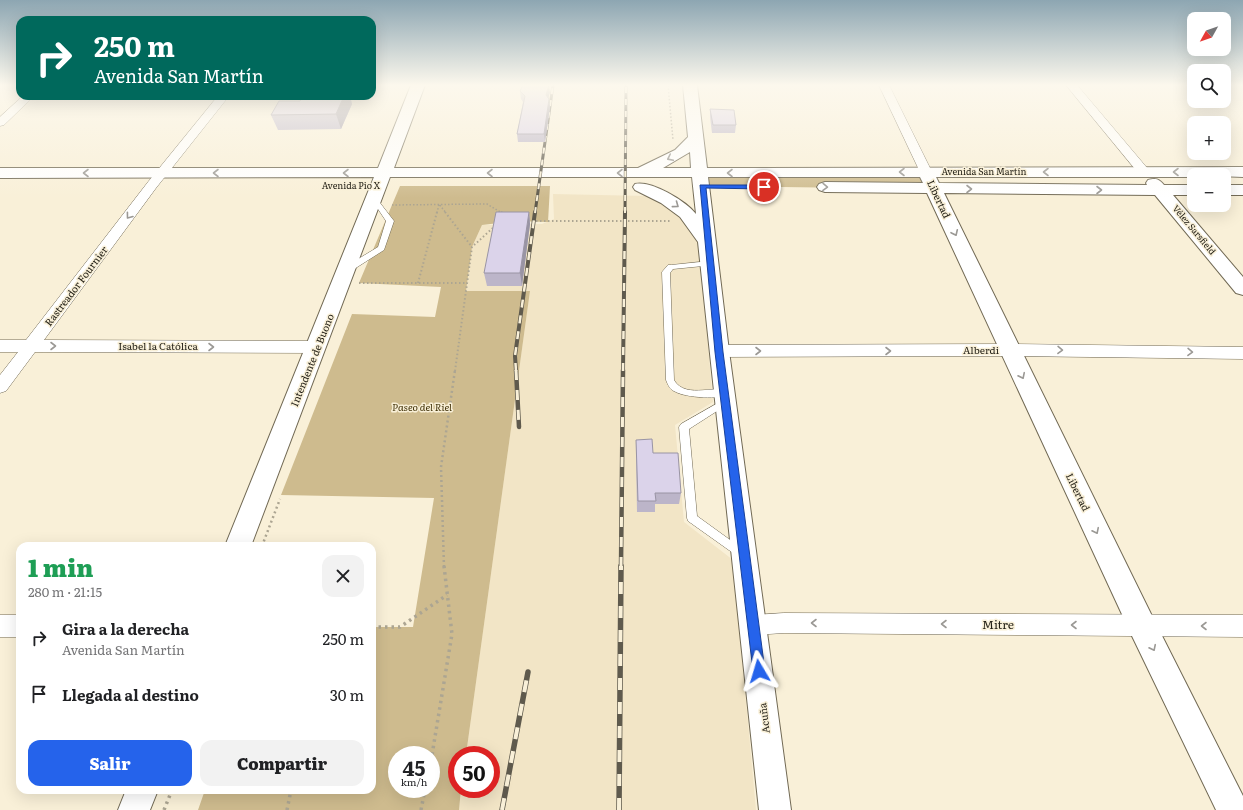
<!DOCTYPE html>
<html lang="es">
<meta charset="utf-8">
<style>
body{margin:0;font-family:Literata,serif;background:#f2f2f2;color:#202124;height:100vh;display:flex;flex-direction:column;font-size:15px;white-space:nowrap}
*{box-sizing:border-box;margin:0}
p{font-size:13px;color:#757577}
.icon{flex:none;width:22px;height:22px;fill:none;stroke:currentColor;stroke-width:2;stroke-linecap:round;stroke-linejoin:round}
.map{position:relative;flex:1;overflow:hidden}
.drawer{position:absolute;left:16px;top:542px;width:360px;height:252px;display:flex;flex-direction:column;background:#fff;border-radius:12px;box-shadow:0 4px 16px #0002}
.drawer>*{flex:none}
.banner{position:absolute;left:16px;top:16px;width:360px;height:84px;border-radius:12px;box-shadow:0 4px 16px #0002;background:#00695c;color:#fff;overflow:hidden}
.needle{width:26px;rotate:230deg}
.tools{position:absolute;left:1187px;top:12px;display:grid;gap:8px}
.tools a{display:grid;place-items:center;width:44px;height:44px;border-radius:8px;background:#fff;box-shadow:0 4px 16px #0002;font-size:20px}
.speed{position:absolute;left:388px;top:746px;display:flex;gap:8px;font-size:20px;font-weight:700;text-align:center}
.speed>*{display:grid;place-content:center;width:52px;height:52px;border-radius:50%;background:#fff;box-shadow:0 4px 16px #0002;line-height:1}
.speed small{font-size:10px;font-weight:400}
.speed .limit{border:6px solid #d22;background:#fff;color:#111}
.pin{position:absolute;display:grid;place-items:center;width:34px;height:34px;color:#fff;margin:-17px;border:2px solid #fff;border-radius:50%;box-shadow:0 1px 4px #0007}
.me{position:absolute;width:44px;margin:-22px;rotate:353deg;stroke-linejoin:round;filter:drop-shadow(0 0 3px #0008)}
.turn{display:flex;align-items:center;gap:14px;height:84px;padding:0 12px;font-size:18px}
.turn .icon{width:52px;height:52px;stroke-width:2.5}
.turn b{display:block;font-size:28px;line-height:34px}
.round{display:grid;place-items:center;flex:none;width:42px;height:42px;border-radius:12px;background:#f2f2f2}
.headline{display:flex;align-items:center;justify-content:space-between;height:68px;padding:0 12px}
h1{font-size:24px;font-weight:800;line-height:30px;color:#1e9e55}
.primary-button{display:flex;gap:8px;margin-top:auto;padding:8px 12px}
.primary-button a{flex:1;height:46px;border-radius:12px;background:#2563eb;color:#fff;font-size:16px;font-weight:800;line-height:46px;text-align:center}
.primary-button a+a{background:#f2f2f2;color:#202124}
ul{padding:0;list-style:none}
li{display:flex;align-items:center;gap:12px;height:56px;padding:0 12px}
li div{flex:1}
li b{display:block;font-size:15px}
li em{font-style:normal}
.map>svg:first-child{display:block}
</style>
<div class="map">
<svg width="1243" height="810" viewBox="0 0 1243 810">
<rect width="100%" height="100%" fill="#f9f0d8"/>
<path fill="#f2e5c6" d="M553,194L647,196L664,203L680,215L699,242L713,402L675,425L684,522L733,560L756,810H459L461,789H491V755H466L530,291H465L472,247L482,225L542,224L554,219Z"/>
<g fill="#cebb8e" fill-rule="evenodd">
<path d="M926,172L934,189L702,186L701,173Z"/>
<path d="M400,186H550L548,222L516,221L482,225L472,247L466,291H530L466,755H457V789H461L459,810H198L205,790H372V627H413L434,498L281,495L352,314L435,317L441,287L359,283ZM397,755H431V789H397Z"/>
</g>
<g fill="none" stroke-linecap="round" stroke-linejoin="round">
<g stroke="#716954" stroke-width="1">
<g id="lane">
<path d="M375,198L377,199L394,221L384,250L351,271H345V267L378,247L386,221L372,200Z"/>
<path d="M710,261L714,263L713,265L673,269L670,273L674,380C686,401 721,382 728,393C723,401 684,397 676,392C670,390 668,385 666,380L662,272L668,265H671Z"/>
<path d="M725,399L728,400L729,402L728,404L689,429L697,516L744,550L745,553L744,556L740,558L688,521L687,518L679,427L681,424Z"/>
</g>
</g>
<g stroke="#716954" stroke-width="1">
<g id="street">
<path d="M879,85H889L932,172L930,175H922L920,172Z"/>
<path d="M1066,85H1077L1148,169L1150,172L1148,175H1140Z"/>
<path d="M23,96H34L4,125L0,126V117Z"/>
<path d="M218,96H229L156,188L44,340L317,341L323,343L325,347L323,351L317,353L35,352L6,391L0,393V375L18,352H0V340H26L148,182Z"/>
<path d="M1009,344L1243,347V359L1009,356L719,357L713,355L711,351L713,347L719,345Z"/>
<path d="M784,613L1243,615V637L784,633L753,635L745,632L742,625L745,618L753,615Z"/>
<rect x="0" y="615" width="20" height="22"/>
</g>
</g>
<g stroke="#716954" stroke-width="2">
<g id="secondary">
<path d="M411,85H425L394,168H638L675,150L688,137L683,85H697L707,168L1243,167V177L1194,175V177H936L939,183L1147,185L1146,183L1148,180C1156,178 1159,179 1164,185H1194V195H1173L1243,277V295L1236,293L1155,195L944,193L1152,616L1243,796V810H1216L1132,636L927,193L825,192L819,190L817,187L819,184L825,182L923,183L920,177H708L729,351L791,810H759L698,242L680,217L661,203L635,190L633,187L635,184C651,180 686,201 696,214L692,177H390L251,546H225L374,177L0,178V168H378ZM690,152L691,168H663Z"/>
<rect x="1224" y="185" width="19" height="10"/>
<path d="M126,790H158L150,810H118Z"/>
</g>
</g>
<g stroke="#aca592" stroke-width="1.5" stroke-dasharray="1.5 2" stroke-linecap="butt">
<path d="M668,85L673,140"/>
<path d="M392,205L487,204L502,213"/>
<path d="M437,213L439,204L446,213"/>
</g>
<g stroke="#aca592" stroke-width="2" stroke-dasharray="1.5 2.5" stroke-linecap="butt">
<path d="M445,212L472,247"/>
<path d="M501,212L503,213"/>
<path d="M528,221H671"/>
<path d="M359,283H467"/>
<path d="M418,283L437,212"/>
<path d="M455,371L472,247L495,226"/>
</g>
<g stroke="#aca592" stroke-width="2.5" stroke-dasharray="2 3" stroke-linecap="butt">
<path d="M262,546L280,499"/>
<path d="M444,567L441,467L455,370"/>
</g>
<g stroke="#aca592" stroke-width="3.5" stroke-dasharray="2.5 4" stroke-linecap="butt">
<path d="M372,627H400L447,595"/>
<path d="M431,761L452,634L444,566"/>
<path d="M164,810L172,790"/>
<path d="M287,810L291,790"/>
<path d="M421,810L425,789"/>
</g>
<use href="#lane" fill="#fff" fill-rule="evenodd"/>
<use href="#street" fill="#fff" fill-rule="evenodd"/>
<use href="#secondary" fill="#fff" fill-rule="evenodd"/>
<g stroke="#5f5a4d" stroke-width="3">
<g id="rail-far3">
<path d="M535,213L553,85"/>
<path d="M625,213L626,85"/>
</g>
</g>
<g stroke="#5f5a4d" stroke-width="4">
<g id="rail-far2">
<path d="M516,371L515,356L535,212"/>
<path d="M623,371L625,212"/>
</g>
</g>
<g stroke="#5f5a4d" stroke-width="4.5">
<g id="rail-far1">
<path d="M516,370L519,427"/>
<path d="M621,567L623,370"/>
</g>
</g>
<g stroke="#5f5a4d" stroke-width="5.5">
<g id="rail">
<path d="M502,810L528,672"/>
<path d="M619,810L621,566"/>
</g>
</g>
<use href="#rail-far3" stroke="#f9f0d8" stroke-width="2" stroke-dasharray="6" stroke-linecap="butt"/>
<use href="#rail-far2" stroke="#f9f0d8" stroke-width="2.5" stroke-dasharray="8" stroke-linecap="butt"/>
<use href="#rail-far1" stroke="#f9f0d8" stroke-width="3" stroke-dasharray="10" stroke-linecap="butt"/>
<use href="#rail" stroke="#f9f0d8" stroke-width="4" stroke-dasharray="12" stroke-linecap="butt"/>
</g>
<g fill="#bcb5c9">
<path d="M520,91L550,92L548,98L550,107L545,142H518L517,134L523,102L521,99Z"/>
<path d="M303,96H350L352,104L341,129L278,130L271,115L300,101Z"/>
<path d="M710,109L736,125L735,133H712L710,117Z"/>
<path d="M529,212L530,224L522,286H487L484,273Z"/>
<path d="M636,440L653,453L681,493L679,504H655V512H637L636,451Z"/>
</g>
<g fill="#9994a4">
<path d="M549,85L550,92L547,103L546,95Z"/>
<path d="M344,96H350L352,104L341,129L336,114Z"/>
<path d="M549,99L550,107L545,142L544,134Z"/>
<path d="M529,212L530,224L522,286L520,273Z"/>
</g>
<g fill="#dbd3ea" stroke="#9994a4">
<path d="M523,85H549L546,95L549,99L544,134H517L525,96L520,91Z"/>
<path d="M303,96H344L336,114L271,115L279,101H300Z"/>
<path d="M710,109L734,110L736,125H713Z"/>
<path d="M496,212H529L520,273H484Z"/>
<path d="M652,439L653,453H678L681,493H655L656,501H638L636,440Z"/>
</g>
<defs><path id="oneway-chevron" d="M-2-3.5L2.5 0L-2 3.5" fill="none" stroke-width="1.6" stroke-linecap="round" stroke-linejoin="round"/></defs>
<g stroke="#9b9995">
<use href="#oneway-chevron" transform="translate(670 158) rotate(154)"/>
<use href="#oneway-chevron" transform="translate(902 172) rotate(180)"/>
<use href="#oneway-chevron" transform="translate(1046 172) rotate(180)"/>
<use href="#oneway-chevron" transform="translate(1176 172) rotate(-180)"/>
<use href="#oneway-chevron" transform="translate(86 173) rotate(180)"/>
<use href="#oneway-chevron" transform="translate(216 173) rotate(-180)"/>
<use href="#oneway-chevron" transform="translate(346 173) rotate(-180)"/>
<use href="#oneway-chevron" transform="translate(490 173) rotate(-180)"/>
<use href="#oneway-chevron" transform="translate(620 173) rotate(180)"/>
<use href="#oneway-chevron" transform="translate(730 173) rotate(180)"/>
<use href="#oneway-chevron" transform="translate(825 187) rotate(1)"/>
<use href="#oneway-chevron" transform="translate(969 189)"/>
<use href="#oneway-chevron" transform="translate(1099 190)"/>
<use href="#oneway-chevron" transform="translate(676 205) rotate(36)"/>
<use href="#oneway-chevron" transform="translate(129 216) rotate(127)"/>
<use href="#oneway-chevron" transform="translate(955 233) rotate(65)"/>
<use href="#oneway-chevron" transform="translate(53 346)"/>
<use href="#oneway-chevron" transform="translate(211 347)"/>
<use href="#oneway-chevron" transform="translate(1060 350) rotate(1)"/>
<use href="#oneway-chevron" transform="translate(758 351)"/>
<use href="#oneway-chevron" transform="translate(888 351)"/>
<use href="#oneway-chevron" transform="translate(1190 352) rotate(1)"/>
<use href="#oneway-chevron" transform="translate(1022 376) rotate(64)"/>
<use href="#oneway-chevron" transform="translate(1096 531) rotate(64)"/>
<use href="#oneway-chevron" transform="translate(814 623) rotate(-180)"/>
<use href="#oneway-chevron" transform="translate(944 624) rotate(-180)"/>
<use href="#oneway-chevron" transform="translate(1074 625) rotate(-180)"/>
<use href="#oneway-chevron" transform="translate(1204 626) rotate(-180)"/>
<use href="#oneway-chevron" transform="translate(1153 648) rotate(64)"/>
</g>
<linearGradient id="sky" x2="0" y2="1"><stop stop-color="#8da6b2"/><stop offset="0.43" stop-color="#fcf8ed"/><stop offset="1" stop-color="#fcf8ed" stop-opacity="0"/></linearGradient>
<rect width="1243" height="198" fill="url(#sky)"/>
<path fill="#2563eb" stroke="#184099" d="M700,185H764L767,187L764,189L706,188L723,352L765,671L763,675L759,677L755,675L753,671L715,352Z"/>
<g text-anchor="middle" stroke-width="3" stroke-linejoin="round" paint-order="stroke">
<g font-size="9" fill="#201d14" stroke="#f9f0d8">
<text x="984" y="175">Avenida San Martín</text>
<text x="351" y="189">Avenida Pio X</text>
<text transform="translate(1194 230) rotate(50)" y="3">Vélez Sarsfield</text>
</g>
<g font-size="10" fill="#201d14" stroke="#f9f0d8">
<text transform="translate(939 199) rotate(65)" y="4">Libertad</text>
<text transform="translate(76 286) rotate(-53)" y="4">Rastreador Fournier</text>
<text x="158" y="350">Isabel la Católica</text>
<text x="981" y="354">Alberdi</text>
<text transform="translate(312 360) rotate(-68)" y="4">Intendente de Buono</text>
<text transform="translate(1078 492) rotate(64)" y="4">Libertad</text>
<text transform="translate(764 718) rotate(-97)" y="4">Acuña</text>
</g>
<g font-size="10" font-style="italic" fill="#3d2e04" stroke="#f9f0d8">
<text x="422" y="411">Paseo del Riel</text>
</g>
<g font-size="12" fill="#201d14" stroke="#f9f0d8">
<text x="998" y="629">Mitre</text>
</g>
</g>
</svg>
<div class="tools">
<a><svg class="needle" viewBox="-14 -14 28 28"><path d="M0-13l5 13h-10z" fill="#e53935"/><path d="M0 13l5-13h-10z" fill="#757577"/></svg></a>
<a><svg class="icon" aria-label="search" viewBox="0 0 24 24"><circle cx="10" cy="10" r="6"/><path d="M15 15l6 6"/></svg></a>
<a>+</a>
<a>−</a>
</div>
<div class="speed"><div>45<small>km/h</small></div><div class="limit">50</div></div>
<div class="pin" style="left:764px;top:187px;background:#d93025"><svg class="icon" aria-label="arrive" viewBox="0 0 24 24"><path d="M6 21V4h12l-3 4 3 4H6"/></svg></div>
<svg class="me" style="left:759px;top:671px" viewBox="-20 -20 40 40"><path d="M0-17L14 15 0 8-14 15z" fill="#2563eb" stroke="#fff" stroke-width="4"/></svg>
<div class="banner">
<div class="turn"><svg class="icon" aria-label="right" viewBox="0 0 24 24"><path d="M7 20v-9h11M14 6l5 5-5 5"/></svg><div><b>250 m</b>Avenida San Martín</div></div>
</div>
<section class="drawer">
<div class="headline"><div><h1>1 min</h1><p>280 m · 21:15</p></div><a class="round"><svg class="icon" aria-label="close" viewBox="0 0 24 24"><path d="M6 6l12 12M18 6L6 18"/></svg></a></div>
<ul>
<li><svg class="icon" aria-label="right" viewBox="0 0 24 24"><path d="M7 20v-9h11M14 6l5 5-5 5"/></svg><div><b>Gira a la derecha</b><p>Avenida San Martín</p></div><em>250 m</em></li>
<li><svg class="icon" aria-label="arrive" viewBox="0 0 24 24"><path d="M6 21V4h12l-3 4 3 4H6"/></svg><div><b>Llegada al destino</b></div><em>30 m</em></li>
</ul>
<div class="primary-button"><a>Salir</a><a>Compartir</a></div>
</section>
</div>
